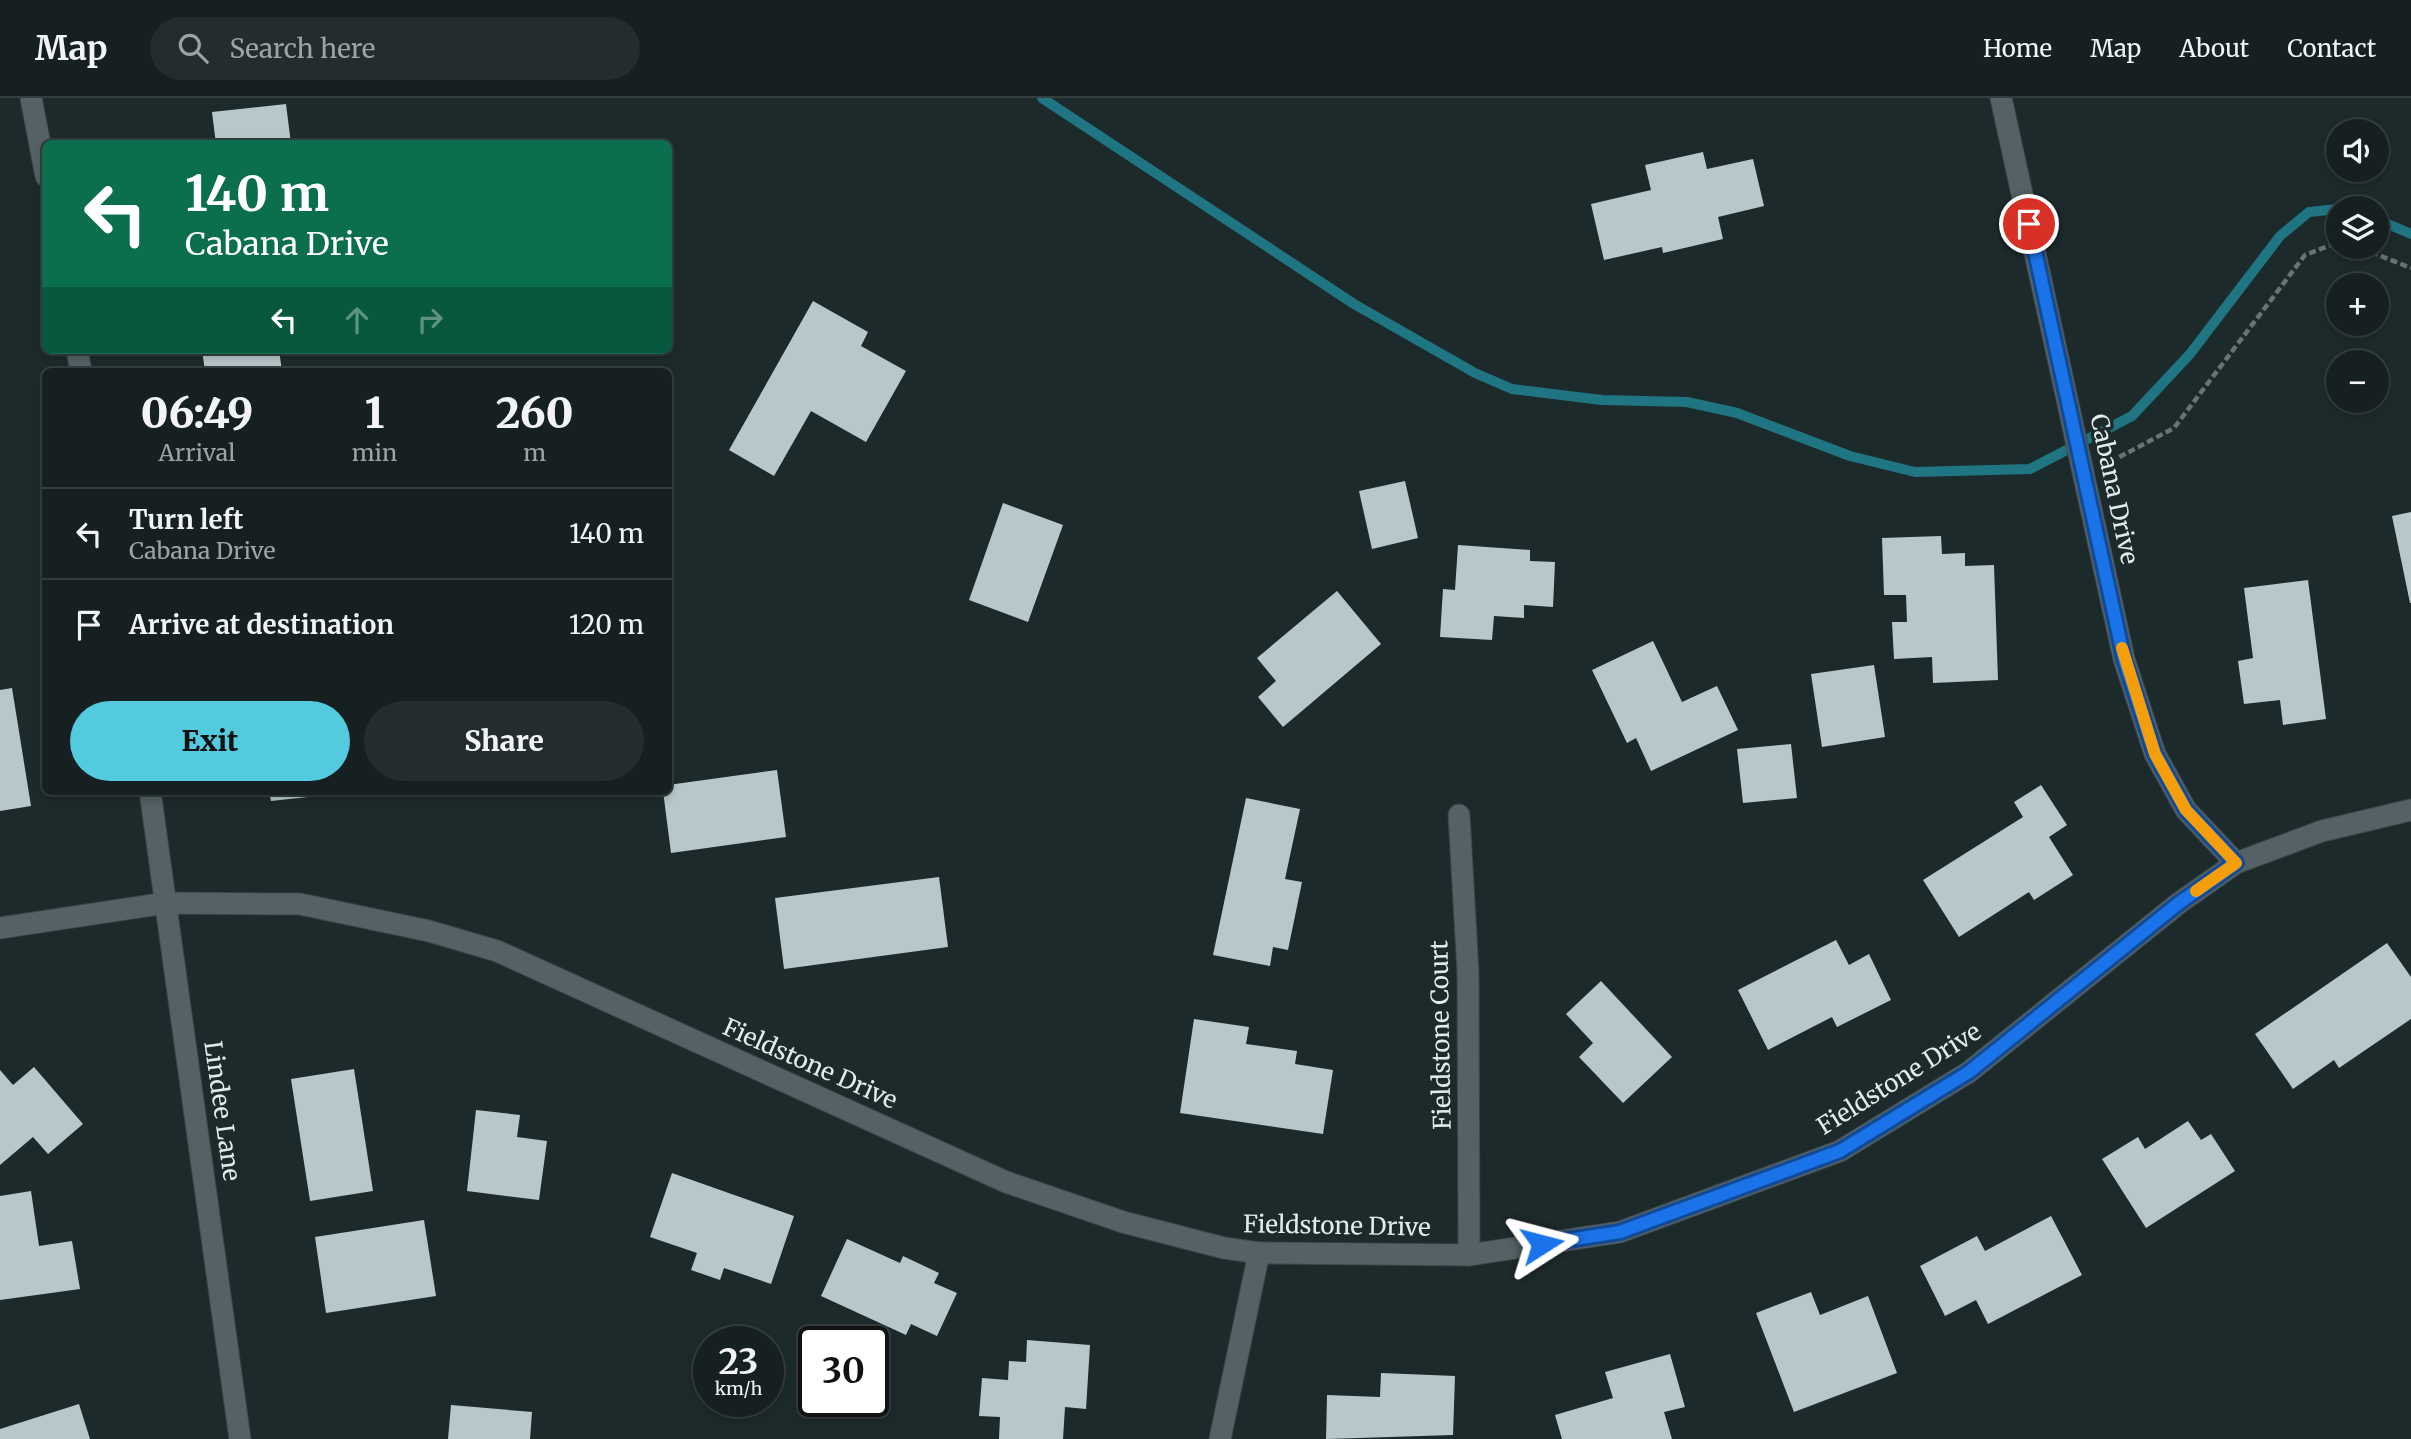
<!DOCTYPE html>
<meta charset="utf-8">
<style>
body{margin:0;font-family:Merriweather,serif;background:#232d2e;color:#f1f3f6;height:100vh;display:flex;flex-direction:column;font-size:26px;white-space:nowrap}
*{box-sizing:border-box;margin:0}
p{font-size:23px;color:#9ea3a5}
.icon{flex:none;width:38px;height:38px;fill:none;stroke:currentColor;stroke-width:2;stroke-linecap:round;stroke-linejoin:round}
.map{position:relative;flex:1;overflow:hidden}
.sheet{position:absolute;left:42px;top:270px;width:630px;height:427px;display:flex;flex-direction:column;background:#162021;border-radius:10px;box-shadow:0 4px 10px #0003,0 0 0 2px #353e3f}
.sheet>*{flex:none}
.banner{position:absolute;left:42px;top:42px;width:630px;height:214px;border-radius:10px;box-shadow:0 4px 10px #0003,0 0 0 2px #353e3f;background:#0b6e4f;color:#fff;overflow:hidden}
.tools{position:absolute;left:2326px;top:21px;display:grid;gap:14px}
.tools a{display:grid;place-items:center;width:63px;height:63px;border-radius:50%;background:#162021;box-shadow:0 4px 10px #0003,0 0 0 2px #353e3f;font-size:35px}
.speed{position:absolute;left:693px;top:1228px;display:flex;gap:14px;font-size:35px;font-weight:700;text-align:center}
.speed>*{display:grid;place-content:center;width:91px;height:91px;border-radius:50%;background:#162021;box-shadow:0 4px 10px #0003,0 0 0 2px #353e3f;line-height:1}
.speed small{font-size:18px;font-weight:400}
.speed .limit{border:4px solid #111;border-radius:10px;background:#fff;color:#111}
.pin{position:absolute;display:grid;place-items:center;width:60px;height:60px;color:#fff;margin:-30px;border:4px solid #fff;border-radius:50%;box-shadow:0 2px 7px #0007}
.me{position:absolute;width:77px;margin:-38px;rotate:81deg;stroke-linejoin:round;filter:drop-shadow(0 0 5px #0008)}
.turn{display:flex;align-items:center;gap:24px;height:147px;padding:0 28px;font-size:32px}
.turn .icon{width:91px;height:91px;stroke-width:2.5}
.turn b{display:block;font-size:49px;line-height:60px}
.lanes{display:flex;align-items:center;height:66px;padding:0 28px;background:#0003;justify-content:center;gap:35px;direction:ltr}
.lanes .off{opacity:.35}
.eta{display:flex;justify-content:space-evenly;align-items:center;height:119px;text-align:center}
.eta b{font-size:42px;font-weight:800;line-height:49px}
.action{display:flex;gap:14px;margin-top:auto;padding:14px 28px}
.action a{flex:1;height:80px;border-radius:42px;background:#54cade;color:#111;font-size:28px;font-weight:800;line-height:80px;text-align:center}
.action a+a{background:#232d2e;color:#f1f3f6}
ul{padding:0;list-style:none}
li{display:flex;align-items:center;gap:21px;height:91px;padding:0 28px;border-top:2px solid #353e3f}
li div{flex:1}
li b{display:block;font-size:26px}
li em{font-style:normal}
header{display:flex;align-items:center;gap:42px;box-sizing:border-box;height:98px;padding:0 35px;background:#162021;border-bottom:2px solid #353e3f}
header strong{font-size:33px}
nav{display:flex;gap:38px;margin-inline-start:auto;font-size:24px}
.search{width:490px;height:63px;background:#232d2e;display:flex;align-items:center;gap:18px;box-sizing:border-box;padding:0 24px;border-radius:38px;color:#9ea3a5;font-size:26px}
.map>svg:first-child{display:block}
</style>
<header>
<strong>Map</strong>
<div class="search"><svg class="icon" aria-label="search" viewBox="0 0 24 24"><circle cx="10" cy="10" r="6"/><path d="M15 15l6 6"/></svg>Search here</div>
<nav><a>Home</a><a>Map</a><a>About</a><a>Contact</a></nav>
</header>
<div class="map">
<svg width="2411" height="1341" viewBox="0 0 2411 1341">
<rect width="100%" height="100%" fill="#1d2a2c"/>
<g fill="none" stroke-linecap="round" stroke-linejoin="round">
<g stroke="#207582" stroke-width="10">
<path d="M1042,0L1354,206L1475,275L1512,291L1602,302L1687,304L1737,315L1850,358L1915,374L2030,371L2132,318L2190,256L2280,138L2309,114L2338,111"/>
<path d="M2376,121L2411,136"/>
</g>
</g>
<g fill="#b7c8cb">
<path d="M286,6L291,46H216L212,14Z"/>
<path d="M1703,54L1707,71L1753,61L1764,108L1718,119L1723,141L1663,155L1662,149L1604,162L1591,106L1651,92L1645,67Z"/>
<path d="M813,203L868,234L861,248L906,273L866,344L811,313L774,378L729,352Z"/>
<path d="M202,252H279L282,273H205Z"/>
<path d="M1405,383L1418,440L1372,451L1359,393Z"/>
<path d="M1003,405L1063,427L1028,524L969,502Z"/>
<path d="M2411,414V505H2410L2392,418Z"/>
<path d="M1941,438L1942,456L1965,455V468L1994,467L1998,582L1933,585L1932,559L1894,561L1892,524H1907L1906,497H1884L1882,440Z"/>
<path d="M1458,447L1530,452V463L1555,464L1553,509L1524,507V520L1494,518L1492,542L1440,539L1443,491L1455,492Z"/>
<path d="M2308,482L2326,621L2283,627L2280,602L2244,606L2238,563L2253,560L2244,490Z"/>
<path d="M1337,493L1381,546L1283,629L1258,599L1276,583L1257,560Z"/>
<path d="M1653,543L1682,604L1717,588L1738,632L1651,673L1636,640L1627,645L1592,572Z"/>
<path d="M1874,567L1885,639L1822,649L1811,576Z"/>
<path d="M12,590L31,708L0,713V592Z"/>
<path d="M1791,646L1797,700L1743,705L1737,651Z"/>
<path d="M777,672L786,739L671,755L663,693H668V687Z"/>
<path d="M2041,687L2067,727L2049,739L2073,777L2034,802L2029,794L1959,839L1923,782L2023,719L2014,704Z"/>
<path d="M269,693H345V695L271,703Z"/>
<path d="M1246,700L1300,711L1285,781L1302,784L1288,852L1273,849L1270,868L1213,857Z"/>
<path d="M939,779L948,849L784,871L775,800Z"/>
<path d="M1836,842L1849,867L1869,856L1891,902L1837,929L1832,919L1768,952L1738,892Z"/>
<path d="M2387,845L2411,879V921L2339,970L2334,962L2293,991L2255,936Z"/>
<path d="M1601,883L1672,959L1623,1005L1579,959L1593,945L1566,916Z"/>
<path d="M1194,921L1249,929L1246,946L1297,953L1295,966L1333,972L1323,1036L1180,1015Z"/>
<path d="M34,969L83,1026L48,1056L33,1039L0,1067V972L13,987Z"/>
<path d="M354,971L373,1093L310,1103L291,981Z"/>
<path d="M476,1012L520,1017L517,1039L547,1043L539,1102L467,1093Z"/>
<path d="M2188,1023L2201,1042L2211,1036L2235,1073L2146,1130L2102,1061L2138,1039L2145,1051Z"/>
<path d="M672,1075L794,1118L771,1186L724,1170L720,1182L691,1172L697,1155L650,1139Z"/>
<path d="M31,1093L39,1148L72,1143L80,1191L0,1202V1098Z"/>
<path d="M2051,1118L2082,1177L1988,1226L1976,1202L1945,1218L1920,1168L1977,1138L1985,1153Z"/>
<path d="M424,1122L436,1198L326,1215L315,1139Z"/>
<path d="M847,1141L900,1165L903,1158L939,1175L934,1185L957,1195L937,1238L911,1226L906,1237L821,1198Z"/>
<path d="M1811,1194L1820,1217L1868,1198L1897,1275L1794,1314L1756,1215Z"/>
<path d="M1027,1242L1090,1247L1086,1311L1065,1309L1063,1341H999L1000,1319L979,1318L982,1280L1008,1282L1009,1263L1026,1264Z"/>
<path d="M1670,1256L1685,1309L1664,1314L1672,1341H1562L1555,1317L1613,1300L1605,1274Z"/>
<path d="M1381,1275L1455,1278L1453,1337L1326,1341L1327,1297L1380,1299Z"/>
<path d="M79,1306L90,1341H0V1331Z"/>
<path d="M451,1307L532,1314L530,1341H448Z"/>
</g>
<g fill="none" stroke-linecap="round" stroke-linejoin="round">
<g stroke="#3b4648" stroke-width="23">
<g id="minor">
<path d="M31,0L46,78"/>
<path d="M2001,0L2124,561L2155,656L2186,712L2236,765"/>
<path d="M77,252L81,273"/>
<path d="M150,693L240,1341"/>
<path d="M1459,717L1468,874L1469,1157"/>
<path d="M0,830L166,805L300,806L429,833L497,853L1006,1084L1123,1124L1224,1150L1259,1155L1469,1157L1620,1134L1840,1053L1969,974L2179,805L2236,765L2322,733L2411,712"/>
<path d="M1220,1341L1259,1155"/>
</g>
</g>
<g stroke="#687375" stroke-width="4.5" stroke-dasharray="7 3.5" stroke-linecap="butt">
<path d="M2340,149L2371,154L2411,170"/>
<path d="M2110,364L2174,330L2305,157L2331,147L2338,148"/>
</g>
<use href="#minor" stroke="#546265" stroke-width="21"/>
</g>
<g fill="none" stroke-linecap="round" stroke-linejoin="round">
<g stroke="#114b97" stroke-width="18">
<path id="route" d="M1542,1146L1620,1134L1840,1053L1969,974L2179,805L2236,765L2186,712L2155,656L2124,561L2029,126"/>
</g>
<use href="#route" stroke="#1a73e8" stroke-width="12"/>
<path stroke="#f59e0b" stroke-width="12" d="M2122,550L2155,656L2186,712L2236,765L2196,793"/>
</g>
<g text-anchor="middle" stroke-width="7" stroke-linejoin="round" paint-order="stroke">
<g font-size="24" fill="#e2eaec" stroke="#1d2a2c">
<text transform="translate(2114 391) rotate(78)" y="8">Cabana Drive</text>
<text transform="translate(1441 937) rotate(-91)" y="8">Fieldstone Court</text>
<text transform="translate(810 966) rotate(24)" y="8">Fieldstone Drive</text>
<text transform="translate(1899 981) rotate(-32)" y="8">Fieldstone Drive</text>
<text transform="translate(222 1013) rotate(82)" y="8">Lindee Lane</text>
<text transform="translate(1337 1128) rotate(1)" y="8">Fieldstone Drive</text>
</g>
</g>
</svg>
<div class="tools">
<a><svg class="icon" aria-label="sound" viewBox="0 0 24 24"><path d="M4 9h4l5-4v14l-5-4H4zM17 9q2 3 0 6"/></svg></a>
<a><svg class="icon" aria-label="layers" viewBox="0 0 24 24"><path d="M12 4l9 5-9 5-9-5zM3 14l9 5 9-5"/></svg></a>
<a>+</a>
<a>−</a>
</div>
<div class="speed"><div>23<small>km/h</small></div><div class="limit">30</div></div>
<div class="pin" style="left:2029px;top:126px;background:#d93025"><svg class="icon" aria-label="arrive" viewBox="0 0 24 24"><path d="M6 21V4h12l-3 4 3 4H6"/></svg></div>
<svg class="me" style="left:1542px;top:1146px" viewBox="-20 -20 40 40"><path d="M0-17L14 15 0 8-14 15z" fill="#1a73e8" stroke="#fff" stroke-width="4"/></svg>
<div class="banner">
<div class="turn"><svg class="icon" aria-label="left" viewBox="0 0 24 24"><path d="M17 20v-9H6M10 6l-5 5 5 5"/></svg><div><b>140 m</b>Cabana Drive</div></div>
<div class="lanes"><svg class="icon" aria-label="left" viewBox="0 0 24 24"><path d="M17 20v-9H6M10 6l-5 5 5 5"/></svg><svg class="icon off" aria-label="ahead" viewBox="0 0 24 24"><path d="M12 20V5M6 11l6-6 6 6"/></svg><svg class="icon off" aria-label="right" viewBox="0 0 24 24"><path d="M7 20v-9h11M14 6l5 5-5 5"/></svg></div>
</div>
<section class="sheet">
<div class="eta">
<div><b>06:49</b><p>Arrival</p></div>
<div><b>1</b><p>min</p></div>
<div><b>260</b><p>m</p></div>
</div>
<ul>
<li><svg class="icon" aria-label="left" viewBox="0 0 24 24"><path d="M17 20v-9H6M10 6l-5 5 5 5"/></svg><div><b>Turn left</b><p>Cabana Drive</p></div><em>140 m</em></li>
<li><svg class="icon" aria-label="arrive" viewBox="0 0 24 24"><path d="M6 21V4h12l-3 4 3 4H6"/></svg><div><b>Arrive at destination</b></div><em>120 m</em></li>
</ul>
<div class="action"><a>Exit</a><a>Share</a></div>
</section>
</div>
